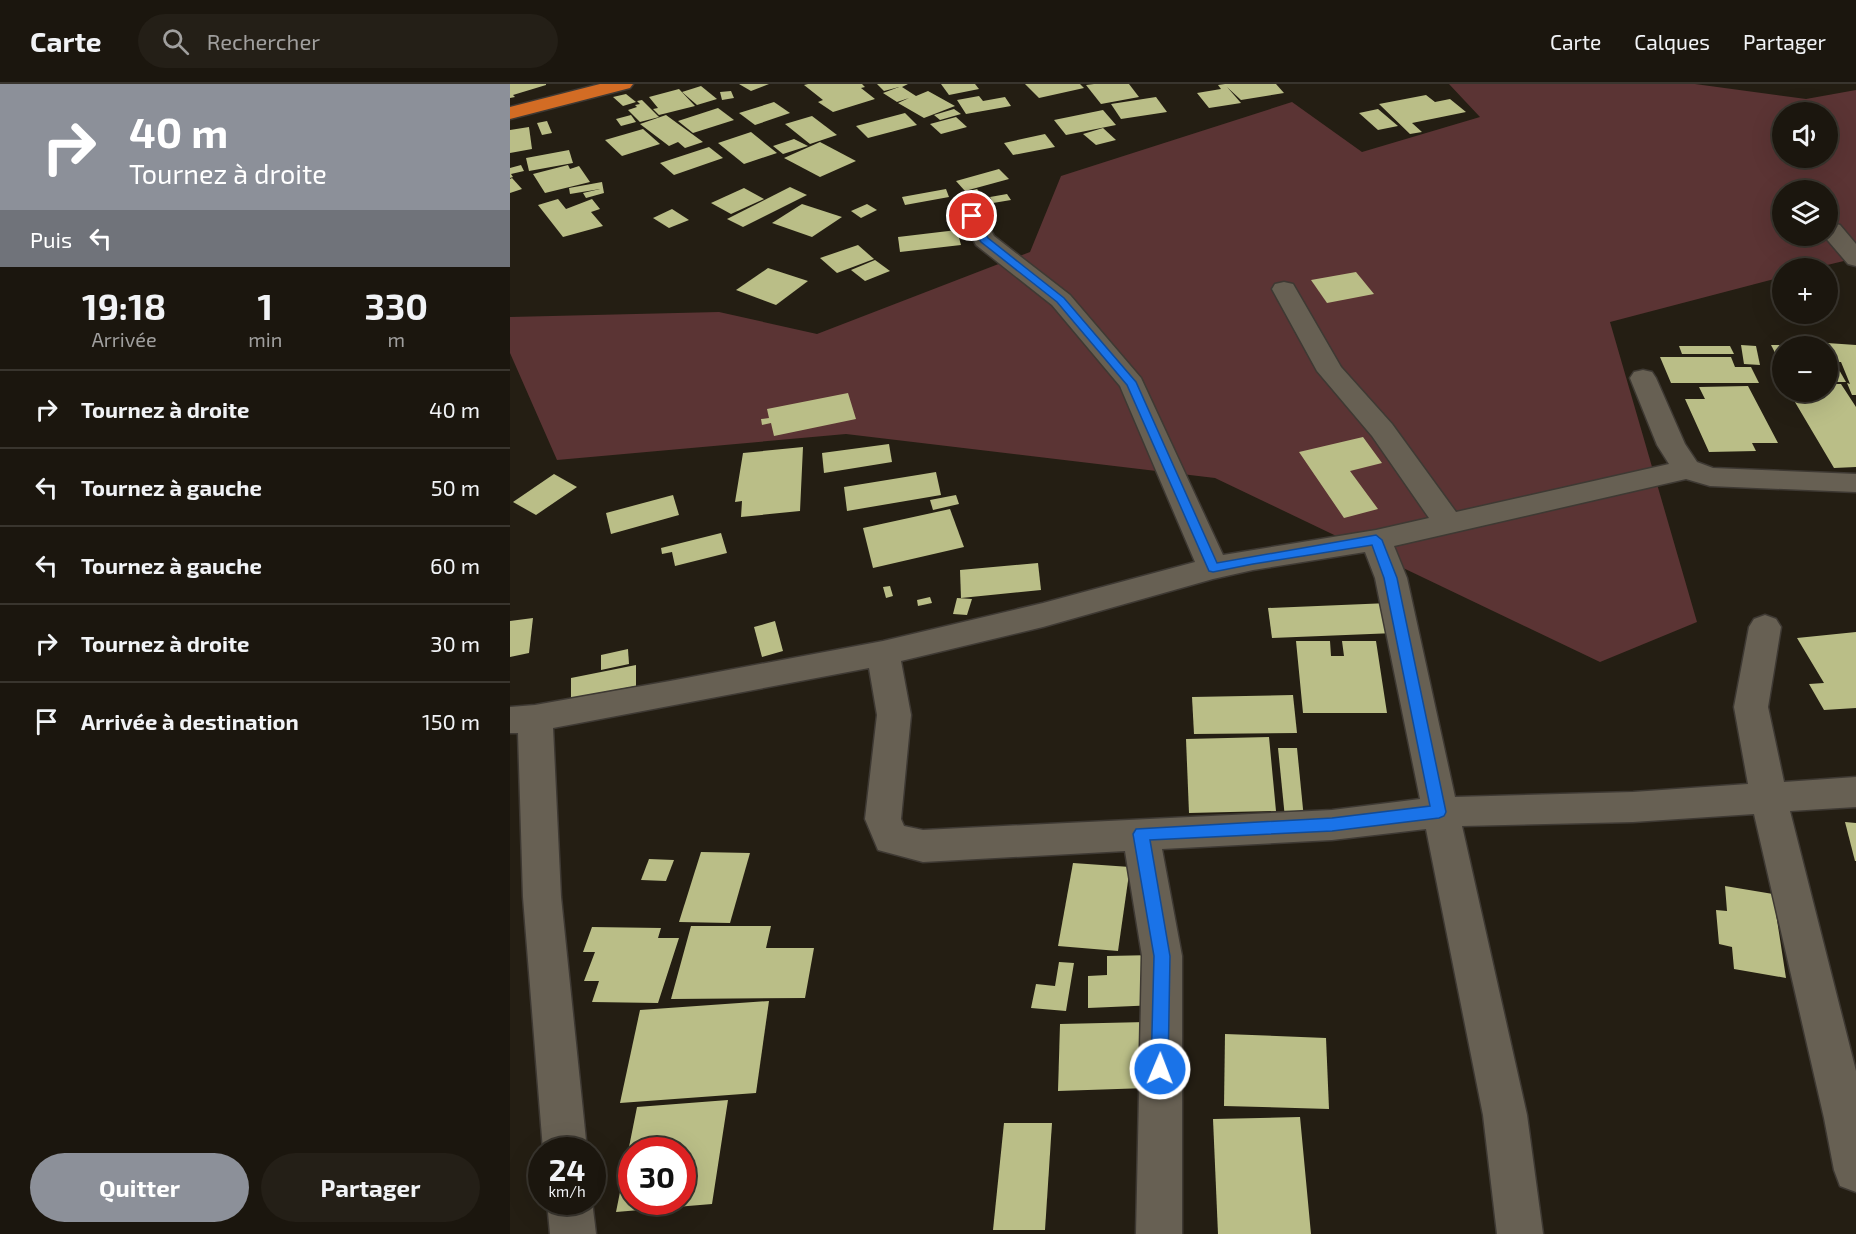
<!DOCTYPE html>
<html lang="fr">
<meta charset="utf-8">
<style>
body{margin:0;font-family:"Exo 2",sans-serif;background:#241f17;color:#f1f3f6;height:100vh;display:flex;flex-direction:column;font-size:22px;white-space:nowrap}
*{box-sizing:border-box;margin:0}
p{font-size:20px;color:#a09f9e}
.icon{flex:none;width:33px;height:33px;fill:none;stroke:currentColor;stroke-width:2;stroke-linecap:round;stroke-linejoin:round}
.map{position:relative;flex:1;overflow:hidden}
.sheet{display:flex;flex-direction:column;background:#1b160e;width:510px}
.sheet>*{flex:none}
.banner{background:#8c9099;color:#fff;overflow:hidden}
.controls{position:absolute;left:1262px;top:18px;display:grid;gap:12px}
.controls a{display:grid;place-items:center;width:66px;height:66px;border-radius:50%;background:#1b160e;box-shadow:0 6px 24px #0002,0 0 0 2px #39352e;font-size:30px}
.speed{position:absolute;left:18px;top:1053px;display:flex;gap:12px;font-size:30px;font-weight:700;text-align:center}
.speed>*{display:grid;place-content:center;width:78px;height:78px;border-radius:50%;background:#1b160e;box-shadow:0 6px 24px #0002,0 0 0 2px #39352e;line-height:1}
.speed small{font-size:15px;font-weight:400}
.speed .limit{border:9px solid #d22;background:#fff;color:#111}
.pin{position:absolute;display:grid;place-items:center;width:51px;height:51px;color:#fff;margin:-26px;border:3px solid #fff;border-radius:50%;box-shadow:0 2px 6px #0007}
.me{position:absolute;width:66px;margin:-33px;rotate:1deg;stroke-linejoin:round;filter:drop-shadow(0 0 4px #0008)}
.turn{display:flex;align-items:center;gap:21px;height:126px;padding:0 30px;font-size:27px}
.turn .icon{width:78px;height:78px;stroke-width:2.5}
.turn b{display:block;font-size:42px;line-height:51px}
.then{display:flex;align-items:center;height:57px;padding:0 30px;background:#0003;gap:12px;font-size:22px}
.eta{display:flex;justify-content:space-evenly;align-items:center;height:102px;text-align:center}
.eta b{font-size:36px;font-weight:700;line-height:42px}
.cta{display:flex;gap:12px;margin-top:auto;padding:12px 30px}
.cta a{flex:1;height:69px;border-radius:36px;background:#8c9099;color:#fff;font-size:24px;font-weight:700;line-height:69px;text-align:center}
.cta a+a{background:#241f17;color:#f1f3f6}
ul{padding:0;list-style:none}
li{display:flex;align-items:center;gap:18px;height:78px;padding:0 30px;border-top:2px solid #39352e}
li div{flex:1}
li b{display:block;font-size:22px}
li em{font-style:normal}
header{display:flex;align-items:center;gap:36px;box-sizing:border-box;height:84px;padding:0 30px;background:#1b160e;border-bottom:2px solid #39352e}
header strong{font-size:28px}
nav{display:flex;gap:33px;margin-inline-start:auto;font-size:21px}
.search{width:420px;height:54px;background:#241f17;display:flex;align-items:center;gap:15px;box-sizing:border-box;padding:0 21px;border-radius:33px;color:#a09f9e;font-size:22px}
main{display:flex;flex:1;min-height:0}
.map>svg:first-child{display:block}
</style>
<header>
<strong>Carte</strong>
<div class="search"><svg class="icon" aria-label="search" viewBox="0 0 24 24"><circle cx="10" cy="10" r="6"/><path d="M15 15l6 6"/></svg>Rechercher</div>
<nav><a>Carte</a><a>Calques</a><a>Partager</a></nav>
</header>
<main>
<section class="sheet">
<div class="banner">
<div class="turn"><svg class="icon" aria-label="right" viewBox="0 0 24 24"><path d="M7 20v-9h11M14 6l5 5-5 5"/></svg><div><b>40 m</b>Tournez à droite</div></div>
<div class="then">Puis<svg class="icon" aria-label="left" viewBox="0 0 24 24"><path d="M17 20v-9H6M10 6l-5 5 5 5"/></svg></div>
</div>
<div class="eta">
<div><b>19:18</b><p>Arrivée</p></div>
<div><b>1</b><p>min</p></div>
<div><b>330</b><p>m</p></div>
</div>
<ul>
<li><svg class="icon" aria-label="right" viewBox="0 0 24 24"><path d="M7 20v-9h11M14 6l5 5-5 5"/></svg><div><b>Tournez à droite</b></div><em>40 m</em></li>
<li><svg class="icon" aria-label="left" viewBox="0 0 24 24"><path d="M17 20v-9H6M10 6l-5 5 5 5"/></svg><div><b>Tournez à gauche</b></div><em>50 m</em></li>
<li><svg class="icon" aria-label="left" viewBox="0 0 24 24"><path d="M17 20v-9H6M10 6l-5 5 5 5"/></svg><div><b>Tournez à gauche</b></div><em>60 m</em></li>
<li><svg class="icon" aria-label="right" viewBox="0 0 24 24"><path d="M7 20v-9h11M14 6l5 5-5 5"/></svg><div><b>Tournez à droite</b></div><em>30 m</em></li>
<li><svg class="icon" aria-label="arrive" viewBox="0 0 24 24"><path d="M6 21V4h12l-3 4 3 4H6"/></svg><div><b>Arrivée à destination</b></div><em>150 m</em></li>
</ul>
<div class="cta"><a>Quitter</a><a>Partager</a></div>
</section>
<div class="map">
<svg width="1346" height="1150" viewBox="0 0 1346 1150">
<rect width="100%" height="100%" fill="#241e13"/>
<path fill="#5b3434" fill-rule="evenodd" d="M939,0H1185L1296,15L1346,6V174L1305,184H1272V193L1100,238L1187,538L1090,578L705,394L336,350L47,376L0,269V233L209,228L307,250L520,168L551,92L782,18L852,68L970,33ZM1272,28H1317V74H1272ZM1272,106H1317V152H1272Z"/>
<g fill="#babe87" fill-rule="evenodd">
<path d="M0,0H36V1L3,11L5,13L0,14Z"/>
<path d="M229,0H259L241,7Z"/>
<path d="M298,0H352L355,3L351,4L365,15L323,28L308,18L313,16L294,1Z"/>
<path d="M367,0H398L392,3L406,12L418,7L445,22L414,34L388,19L399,14L387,18L373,9L389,3L374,7Z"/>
<path d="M431,0H465L469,5L439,11Z"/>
<path d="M515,0H570L574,4L529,14Z"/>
<path d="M584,0H619L629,13L591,20L576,1Z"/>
<path d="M715,0H766L774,9L731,16L717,3L731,19L699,24L687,9L711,5L708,1Z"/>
<path d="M191,2L207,15L187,21L172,8Z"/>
<path d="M169,5L185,22L149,31L143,25L148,24L139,13Z"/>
<path d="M221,7L224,14L212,16L210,8Z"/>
<path d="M116,10L126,18L113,22L103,13Z"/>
<path d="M916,11L925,18L940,15L956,28L902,39L912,48L900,50L869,20Z"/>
<path d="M469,12L473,17L495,13L501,22L456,30L447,16Z"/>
<path d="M646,13L657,28L611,35L601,20Z"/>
<path d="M132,16L149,33L130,38L118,26L127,23L125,21L130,20L127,17Z"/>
<path d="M264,18L280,29L245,41L229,29Z"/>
<path d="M208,24L224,36L183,49L168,37Z"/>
<path d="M444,25L451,30L430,36L424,31Z"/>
<path d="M868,25L888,42L868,46L849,29Z"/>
<path d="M593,26L606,41L556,51L544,36Z"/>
<path d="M395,29L407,41L358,54L346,42Z"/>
<path d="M121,31L126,38L111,42L106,35Z"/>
<path d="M156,31L193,58L175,64L168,58L159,62L130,40Z"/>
<path d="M302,32L327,51L300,60L275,40Z"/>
<path d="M446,33L457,43L431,50L420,40Z"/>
<path d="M37,37L42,49L32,51L27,39Z"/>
<path d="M19,43L22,65L0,69V46Z"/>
<path d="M593,44L606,56L586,61L573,50Z"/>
<path d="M133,45L150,60L112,72L95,56Z"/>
<path d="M241,48L267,69L234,80L208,59Z"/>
<path d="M535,50L545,63L503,71L494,59Z"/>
<path d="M284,55L298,62L273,70L263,62Z"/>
<path d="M310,58L346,77L310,93L274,74Z"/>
<path d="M199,63L213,74L164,91L150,79Z"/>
<path d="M59,66L63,79L19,87L16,74Z"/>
<path d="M11,81L14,87L1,90L3,93L0,94V84Z"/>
<path d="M58,81L60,85L69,82L80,98L35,109L23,90Z"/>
<path d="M489,85L499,95L455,107L446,97Z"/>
<path d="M2,94L12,105L0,109V95Z"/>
<path d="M92,98L94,109L76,114L73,109L90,105L60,110L59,104Z"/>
<path d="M280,103L297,111L233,143L217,135Z"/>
<path d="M234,104L254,115L221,130L201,119Z"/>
<path d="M436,105L439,113L395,121L392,113Z"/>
<path d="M467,105L480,119L464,123L451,109Z"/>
<path d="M497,110L501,116L483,119L480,113Z"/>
<path d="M48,115L56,125L82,115L90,125L81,128L93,142L53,153L28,121Z"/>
<path d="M292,120L332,133L302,153L262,139Z"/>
<path d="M357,120L367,126L351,134L341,127Z"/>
<path d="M162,125L179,136L159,144L143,134Z"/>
<path d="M447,146L451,161L390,168L388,153Z"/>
<path d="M348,161L364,175L327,189L310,174Z"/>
<path d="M365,176L380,187L355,197L341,186Z"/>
<path d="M258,184L298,197L266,221L226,206Z"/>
<path d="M846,188L864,210L817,219L801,196Z"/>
<path d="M1317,259L1346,261V311H1342L1337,299L1340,300L1331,278H1326Z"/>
<path d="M1231,261L1246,262L1250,281L1234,280Z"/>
<path d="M1261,261H1272V282Z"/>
<path d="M1169,262H1220L1224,270H1172Z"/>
<path d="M1317,265L1336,298H1317Z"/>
<path d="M1150,273H1221L1225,283H1241L1249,299H1161Z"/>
<path d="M1317,300H1331L1346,323V383L1324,384L1279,308H1317Z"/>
<path d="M1238,302L1268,359H1242L1246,367L1199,368L1175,315H1195L1189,303Z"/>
<path d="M338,309L346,335L264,352L261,339L252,341L251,335L259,334L257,325Z"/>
<path d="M853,353L872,379L840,387L868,425L834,434L789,368Z"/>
<path d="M379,360L382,378L314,389L312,369Z"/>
<path d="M293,363L290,427L231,433L232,417L225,418L233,369Z"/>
<path d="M426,388L431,411L337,427L334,403Z"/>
<path d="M44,390L67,403L26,431L3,418Z"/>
<path d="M163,411L169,431L101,450L96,429Z"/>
<path d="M446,411L449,420L423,426L420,416Z"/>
<path d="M440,425L454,463L363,484L353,444Z"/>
<path d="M211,449L217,469L165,482L162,468L152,470L151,464Z"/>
<path d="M528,479L531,506L451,514L450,486Z"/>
<path d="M380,502L383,512L376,514L373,503Z"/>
<path d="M420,513L422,519L408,522L407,516Z"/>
<path d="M447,514L462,515L457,531L443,530Z"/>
<path d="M879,519L885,549L762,554L758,524Z"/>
<path d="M23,534L19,569L0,573V537Z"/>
<path d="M265,537L273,567L252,573L244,543Z"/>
<path d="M1346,548V624L1314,626L1299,600L1314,599L1287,554Z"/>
<path d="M786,557H820L821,572H834L832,557H866L877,629H793Z"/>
<path d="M118,565L119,580L91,586V571Z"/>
<path d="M126,581V602L61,614V594Z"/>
<path d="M783,611L787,649L684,650L682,613Z"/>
<path d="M759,653L766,727L679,729L676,655Z"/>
<path d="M768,664H787L794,735L775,734Z"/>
<path d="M1335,738L1346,739V777H1345Z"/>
<path d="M191,768L240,769L220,839L169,838Z"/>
<path d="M139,775L164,776L156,797L131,796Z"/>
<path d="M563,779L620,783L608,867L548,862Z"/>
<path d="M1215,802L1263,810L1276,894L1224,885L1222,863L1209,860L1206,826L1217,827Z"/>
<path d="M181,842H261L256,864H304L295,914L161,915Z"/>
<path d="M82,843L151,844L148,854H169L148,919L82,918L89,897H74L85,868H73Z"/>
<path d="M645,871L647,921L578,924V892L597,891V872Z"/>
<path d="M549,878L564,879L556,927L521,924L526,900L545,902Z"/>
<path d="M259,917L246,1009L110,1019L130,926Z"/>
<path d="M636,938L637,1004L548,1007L550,940Z"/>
<path d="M715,950L816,954L819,1025L714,1022Z"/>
<path d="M218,1016L202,1120L106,1128L127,1023ZM122,1066H172V1118H122Z"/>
<path d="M790,1033L801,1150H708L703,1035Z"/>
<path d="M494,1039H542L535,1146H483Z"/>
</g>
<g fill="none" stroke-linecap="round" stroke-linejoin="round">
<g stroke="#3e3933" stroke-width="3">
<g id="street">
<path d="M462,125L470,127L484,152L560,211L631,294L713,471L866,446L919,434L862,352L807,287L762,205L765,200L774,198L783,200L831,283L882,340L946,428L1159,380L1147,361L1120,294L1124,288L1133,286L1142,288L1146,294L1175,360L1187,378L1203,384L1346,390V408L1200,402L1176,395L884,462L897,494L945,713L1123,708L1238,700L1224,623L1239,543L1244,535L1255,531L1266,535L1271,543L1258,623L1274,698L1346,693V723L1280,727L1346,987V1108L1330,1102L1324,1086L1314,1034L1244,730L1123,738L952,742L1017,1031L1033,1150H987L973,1031L916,745L822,756L652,765L672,872V1150H626L632,872L615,767L413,778L368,766L355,735L367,631L359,584L43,644L51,813L77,1066H33L13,813L8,649H0V623L25,621L160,597L373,557L533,519L685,478L610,302L542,221L466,161L451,132L454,127ZM855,468L865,494L910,715L822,726L413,746L394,742L391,735L401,631L391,577L533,543L703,495L743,486Z"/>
<path d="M1322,139L1330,141L1346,160V182L1338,180L1314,152H1317V140Z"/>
<path d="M37,1118L82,1117L86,1150H40Z"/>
</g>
</g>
<g stroke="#3e3933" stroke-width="3">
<path id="highway" d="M90,0H123L120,4L0,35V23Z"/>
</g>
<use href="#street" fill="#676053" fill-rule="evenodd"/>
<use href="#highway" fill="#d36c24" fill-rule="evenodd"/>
</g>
<path fill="#1a73e8" stroke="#114b97" stroke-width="1.5" d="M458,130H465L478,154L554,214L626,298L707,479L866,451L872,456L887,494L936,728L934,732L929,734L822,747L640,756L660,872L658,985L656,991L650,994L643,991L641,985L644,872L623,750L626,745L822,734L920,722L874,494L862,461L743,480L703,488L699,487L617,301L547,218L471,158L457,132Z"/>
</svg>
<div class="controls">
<a><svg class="icon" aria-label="sound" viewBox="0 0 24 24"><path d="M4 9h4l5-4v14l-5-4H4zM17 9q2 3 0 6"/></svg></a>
<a><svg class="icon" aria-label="layers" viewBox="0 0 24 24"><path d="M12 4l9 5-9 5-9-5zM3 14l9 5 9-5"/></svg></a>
<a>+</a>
<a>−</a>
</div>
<div class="speed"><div>24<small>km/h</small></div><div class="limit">30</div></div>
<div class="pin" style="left:462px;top:132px;background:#d93025"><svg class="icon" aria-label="arrive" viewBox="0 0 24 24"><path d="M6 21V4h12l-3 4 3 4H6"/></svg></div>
<svg class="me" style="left:650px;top:985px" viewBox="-20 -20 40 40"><circle r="17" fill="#1a73e8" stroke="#fff" stroke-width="3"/><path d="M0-11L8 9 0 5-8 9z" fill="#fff"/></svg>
</div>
</main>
